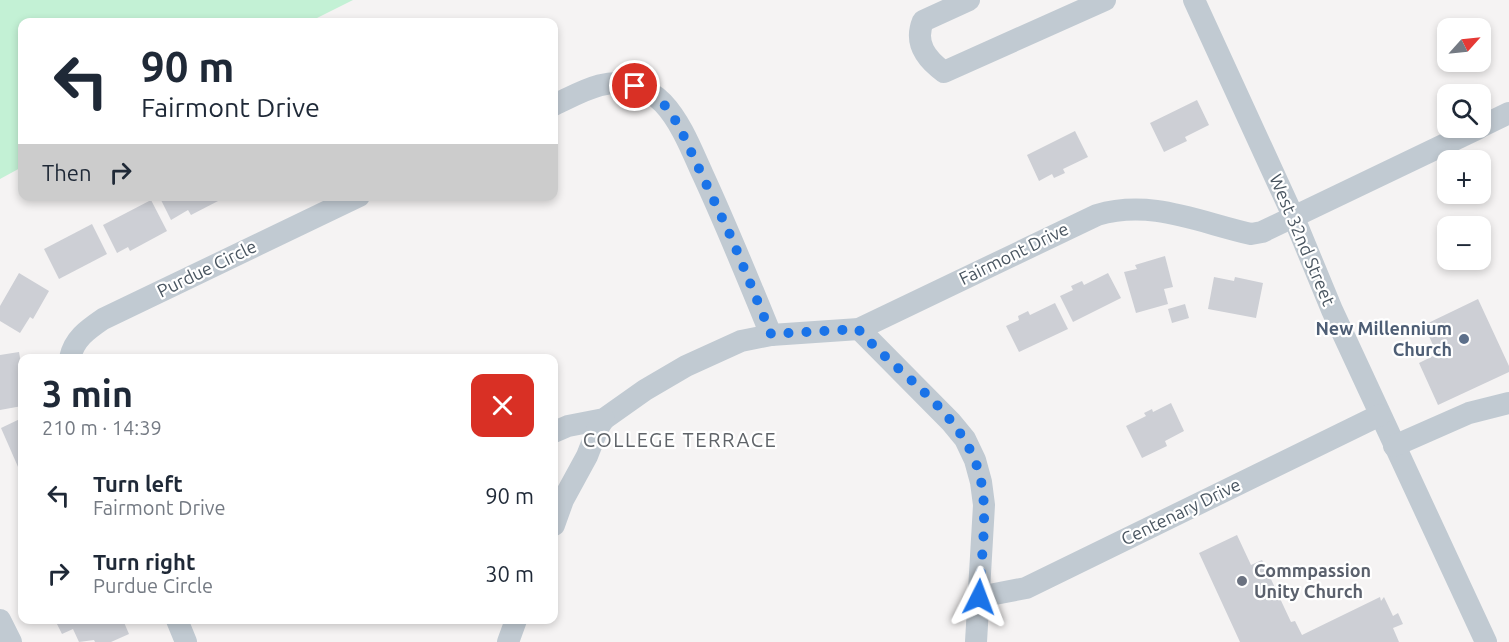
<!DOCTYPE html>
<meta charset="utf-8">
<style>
body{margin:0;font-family:Ubuntu,sans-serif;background:#f2f2f3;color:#1f2937;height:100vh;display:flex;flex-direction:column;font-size:22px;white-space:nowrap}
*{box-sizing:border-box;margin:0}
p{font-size:20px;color:#747a83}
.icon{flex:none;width:33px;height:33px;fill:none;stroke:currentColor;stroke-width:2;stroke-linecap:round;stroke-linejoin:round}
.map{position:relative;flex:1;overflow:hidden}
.side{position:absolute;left:18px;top:354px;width:540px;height:270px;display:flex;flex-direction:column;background:#fff;border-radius:12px;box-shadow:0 3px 9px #0003}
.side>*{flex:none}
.guide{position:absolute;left:18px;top:18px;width:540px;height:183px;border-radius:12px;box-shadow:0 3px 9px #0003;background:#fff;color:#1f2937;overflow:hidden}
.needle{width:39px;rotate:63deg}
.tools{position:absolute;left:1437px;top:18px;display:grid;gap:12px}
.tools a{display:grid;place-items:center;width:54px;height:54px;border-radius:12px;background:#fff;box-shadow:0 3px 9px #0003;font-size:30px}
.pin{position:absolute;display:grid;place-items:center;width:51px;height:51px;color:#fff;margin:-26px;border:3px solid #fff;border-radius:50%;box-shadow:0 2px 6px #0007}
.me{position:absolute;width:66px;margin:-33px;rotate:3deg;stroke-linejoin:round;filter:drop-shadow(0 0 4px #0008)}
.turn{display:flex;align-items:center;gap:21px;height:126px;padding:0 24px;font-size:27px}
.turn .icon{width:78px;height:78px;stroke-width:2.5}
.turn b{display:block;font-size:42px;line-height:51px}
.then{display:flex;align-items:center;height:57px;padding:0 24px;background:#0003;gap:12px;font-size:22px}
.round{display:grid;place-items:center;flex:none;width:63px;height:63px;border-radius:12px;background:#f2f2f3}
.overview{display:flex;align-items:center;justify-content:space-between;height:102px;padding:0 24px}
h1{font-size:36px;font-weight:600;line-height:45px}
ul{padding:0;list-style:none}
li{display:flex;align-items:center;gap:18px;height:78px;padding:0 24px}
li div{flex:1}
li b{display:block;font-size:22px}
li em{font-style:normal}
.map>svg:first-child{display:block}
</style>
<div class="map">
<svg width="1509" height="642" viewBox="0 0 1509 642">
<rect width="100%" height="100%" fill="#f5f3f3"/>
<path fill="#c3f1d5" d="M0,0H353L309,22H22V167L0,179Z"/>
<g fill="#cdcfd5">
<path d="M1197,100L1209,125L1185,137L1187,141L1164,152L1150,123Z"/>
<path d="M1075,131L1088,157L1063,169L1065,173L1054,178L1052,174L1039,181L1027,155Z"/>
<path d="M159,196H218L220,200L191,215L188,210L171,220Z"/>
<path d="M151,200L167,231L130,251L128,247L117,253L103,225Z"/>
<path d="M92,224L107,254L59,279L44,249Z"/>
<path d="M1165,256L1173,287L1164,289L1168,304L1136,313L1124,272L1137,269L1135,265Z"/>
<path d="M19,273L49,291L33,319L30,317L20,333L0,321V306Z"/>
<path d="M1108,273L1121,298L1073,322L1060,296L1073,290L1071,286L1082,281L1084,285Z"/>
<path d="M1214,277L1234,281L1235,277L1263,283L1256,318L1208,309Z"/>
<path d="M1478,299L1509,366V372L1438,405L1419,363L1437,354L1424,325Z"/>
<path d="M1055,303L1068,329L1019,352L1006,326L1019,320L1018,316L1028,311L1030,315Z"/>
<path d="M1185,304L1189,318L1172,323L1168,309Z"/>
<path d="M19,352L22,370V406L0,410V355Z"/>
<path d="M1171,403L1184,431L1165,441L1167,446L1142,458L1126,426L1146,416L1144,413L1152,409L1153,412Z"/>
<path d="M22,418V476L1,428Z"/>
<path d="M1237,535L1251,565L1262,560L1291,622L1295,621L1302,635L1380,597L1381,601L1384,597L1393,616L1398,613L1403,624L1393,628L1399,642H1240L1199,553Z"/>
<path d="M55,620H123L129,634L111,642H95L94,640L79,642L73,629L62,634Z"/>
</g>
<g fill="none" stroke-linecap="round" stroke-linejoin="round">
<g stroke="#c1cad2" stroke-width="22">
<path d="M969,0L923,21C914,43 926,59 944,72L1105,0"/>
<path d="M1194,0L1294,218L1332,310L1486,642"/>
<path d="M554,105C580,93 606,76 636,86C645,89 656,96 663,103C681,122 692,151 703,175C727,227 749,281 771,335"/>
<path d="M1480,127L1509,113"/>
<path d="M859,329L951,422L965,439L975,460L981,482L984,505L976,642"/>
<path d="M70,358C74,339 87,330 103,319L359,196"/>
<path d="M554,432L568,426L604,419L645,390L686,366L741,341L771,335L859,329L1097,215C1151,199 1198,222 1251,234L1262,232L1479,128"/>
<path d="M1394,446L1469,413L1509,403"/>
<path d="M554,525L563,500L587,456L598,428L604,419"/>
<path d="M979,597L1026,588L1380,415"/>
<path d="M0,620L11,642"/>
<path d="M177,620L186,642"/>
<path d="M508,642L516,620"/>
</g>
</g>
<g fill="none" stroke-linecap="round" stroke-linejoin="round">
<path stroke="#1a73e8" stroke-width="10" stroke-dasharray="0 18" d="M635,86L650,93L663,103L678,124L732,239L771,334L858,329C900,377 967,414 981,481C988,514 981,562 979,597"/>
</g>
<circle fill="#5c6f8a" stroke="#fff" stroke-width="2" cx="1464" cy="339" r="6"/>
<circle fill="#6b7280" stroke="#fff" stroke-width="2" cx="1242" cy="581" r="6"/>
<g text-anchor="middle" stroke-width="4.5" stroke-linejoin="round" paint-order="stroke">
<g font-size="18" fill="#4a5661" stroke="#fff">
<text transform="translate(1302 240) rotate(67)" y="6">West 32nd Street</text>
<text transform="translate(1014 254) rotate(-26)" y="6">Fairmont Drive</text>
<text transform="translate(207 269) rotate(-26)" y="6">Purdue Circle</text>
<text transform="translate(1181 512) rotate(-26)" y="6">Centenary Drive</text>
</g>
<g font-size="18" font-weight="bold" fill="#4e5e75" stroke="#fff" text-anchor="end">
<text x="1452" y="335">New Millennium<tspan x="1452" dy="21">Church</tspan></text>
</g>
<g font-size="18" font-weight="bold" fill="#5b616d" stroke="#fff" text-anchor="start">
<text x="1254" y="577">Commpassion<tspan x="1254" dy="21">Unity Church</tspan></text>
</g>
<g font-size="20" letter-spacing="1.5" fill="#5f6368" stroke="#fff">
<text x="680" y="447">COLLEGE TERRACE</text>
</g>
</g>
</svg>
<div class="tools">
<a><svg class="needle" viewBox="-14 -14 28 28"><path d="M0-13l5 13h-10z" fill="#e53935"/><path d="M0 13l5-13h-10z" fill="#747a83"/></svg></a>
<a><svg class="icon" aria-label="search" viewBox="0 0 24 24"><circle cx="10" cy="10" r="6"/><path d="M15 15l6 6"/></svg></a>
<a>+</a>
<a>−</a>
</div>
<div class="pin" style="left:635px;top:86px;background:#d93025"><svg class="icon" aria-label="arrive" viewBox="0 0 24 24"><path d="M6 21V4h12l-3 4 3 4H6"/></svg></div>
<svg class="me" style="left:979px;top:597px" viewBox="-20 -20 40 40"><path d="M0-17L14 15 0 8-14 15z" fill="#1a73e8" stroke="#fff" stroke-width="4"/></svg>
<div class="guide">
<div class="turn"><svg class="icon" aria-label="left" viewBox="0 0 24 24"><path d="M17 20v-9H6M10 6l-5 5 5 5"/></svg><div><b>90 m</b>Fairmont Drive</div></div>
<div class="then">Then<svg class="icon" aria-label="right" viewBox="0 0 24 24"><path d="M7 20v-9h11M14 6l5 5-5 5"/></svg></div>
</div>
<section class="side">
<div class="overview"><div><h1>3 min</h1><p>210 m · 14:39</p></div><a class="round" style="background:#d93025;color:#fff"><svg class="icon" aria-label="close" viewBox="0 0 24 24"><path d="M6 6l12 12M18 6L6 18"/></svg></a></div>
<ul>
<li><svg class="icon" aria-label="left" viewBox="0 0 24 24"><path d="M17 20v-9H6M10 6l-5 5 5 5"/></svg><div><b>Turn left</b><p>Fairmont Drive</p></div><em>90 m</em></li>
<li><svg class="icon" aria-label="right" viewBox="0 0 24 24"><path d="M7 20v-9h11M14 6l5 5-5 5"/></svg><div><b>Turn right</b><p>Purdue Circle</p></div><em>30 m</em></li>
</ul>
</section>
</div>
